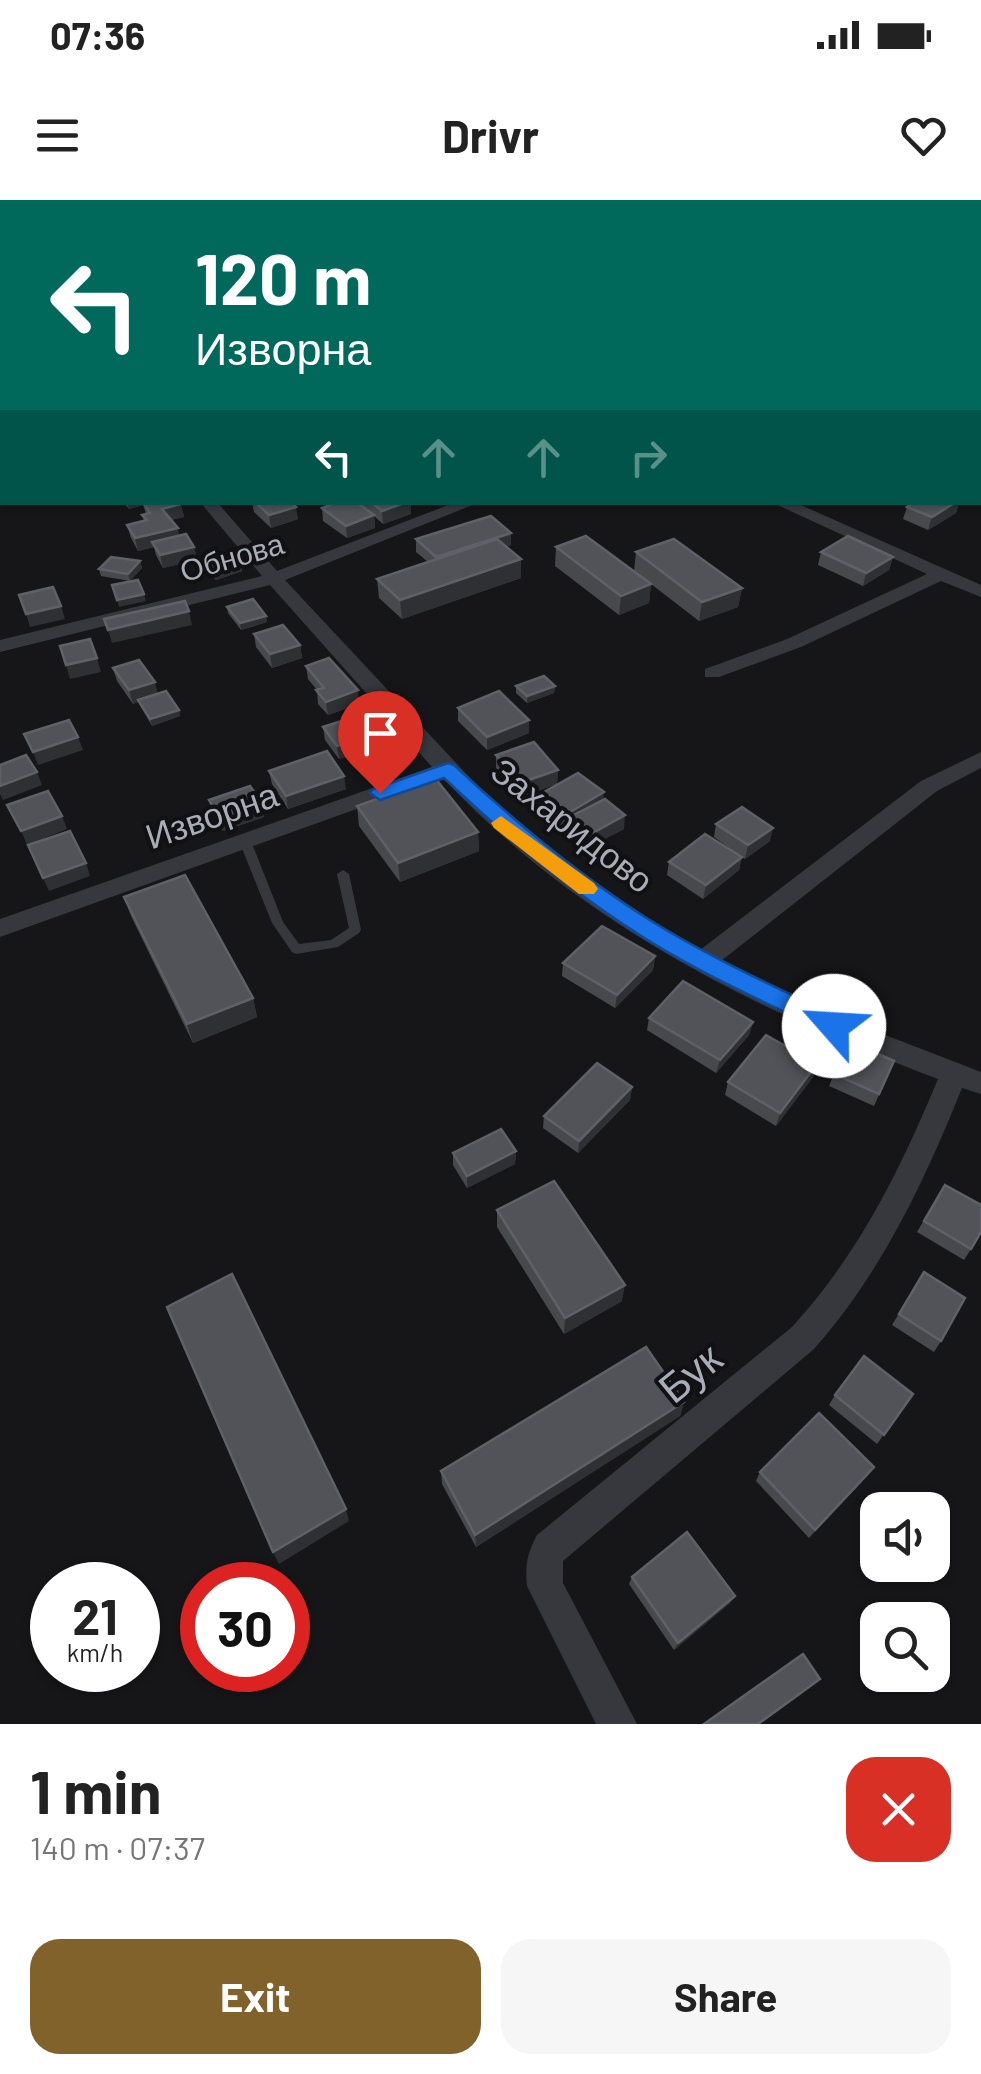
<!DOCTYPE html>
<meta charset="utf-8">
<style>
body{margin:0;font-family:Barlow,sans-serif;background:#f6f6f6;color:#222;height:100vh;display:flex;flex-direction:column;font-size:38px;white-space:nowrap}
*{box-sizing:border-box;margin:0}
p{font-size:32px;color:#767676}
.icon{flex:none;width:55px;height:55px;fill:none;stroke:currentColor;stroke-width:2;stroke-linecap:round;stroke-linejoin:round}
.map{position:relative;height:1524px;overflow:hidden}
.side{display:flex;flex-direction:column;background:#fff;flex:1}
.side>*{flex:none}
.top-card{position:absolute;left:0px;top:0px;width:982px;height:305px;box-shadow:0 2px 8px #0004;background:#00695c;color:#fff;overflow:hidden}
.controls{position:absolute;left:860px;top:1292px;display:grid;gap:20px}
.controls a{display:grid;place-items:center;width:90px;height:90px;border-radius:20px;background:#fff;box-shadow:0 2px 8px #0004;font-size:50px}
.speed{position:absolute;left:30px;top:1362px;display:flex;gap:20px;font-size:50px;font-weight:700;text-align:center}
.speed>*{display:grid;place-content:center;width:130px;height:130px;border-radius:50%;background:#fff;box-shadow:0 2px 8px #0004;line-height:1}
.speed small{font-size:25px;font-weight:400}
.speed .limit{border:15px solid #d22;background:#fff;color:#111}
.pin{position:absolute;display:grid;place-items:center;width:85px;height:85px;color:#fff;margin:-102px -42px;border-radius:50% 50% 50% 0;rotate:-45deg;box-shadow:0 0 10px #0007}
.pin .icon{rotate:45deg}
.me{position:absolute;width:110px;margin:-55px;rotate:296deg;stroke-linejoin:round;filter:drop-shadow(0 0 8px #0008)}
.turn{display:flex;align-items:center;gap:35px;height:210px;padding:0 30px;font-size:45px}
.turn .icon{width:130px;height:130px;stroke-width:2.5}
.turn b{display:block;font-size:70px;line-height:85px}
.lanes{display:flex;align-items:center;height:95px;padding:0 30px;background:#0003;justify-content:center;gap:50px;direction:ltr}
.lanes .off{opacity:.35}
.round{display:grid;place-items:center;flex:none;width:105px;height:105px;border-radius:30px;background:#f6f6f6}
.headline{display:flex;align-items:center;justify-content:space-between;height:170px;padding:0 30px}
h1{font-size:60px;font-weight:700;line-height:75px}
.button{display:flex;gap:20px;margin-top:auto;padding:20px 30px}
.button a{flex:1;height:115px;border-radius:30px;background:#80622a;color:#fff;font-size:40px;font-weight:700;line-height:115px;text-align:center}
.button a+a{background:#f6f6f6;color:#222}
.status{display:flex;justify-content:space-between;align-items:center;height:70px;padding:0 50px;background:#fff;direction:ltr}
.status svg{height:28px;fill:currentColor}
header{display:flex;justify-content:space-between;align-items:center;height:130px;padding:0 30px;background:#fff;font-size:45px;font-weight:700}
.map>svg:first-child{display:block}
</style>
<div class="status"><b>07:36</b><svg viewBox="0 0 49 12"><path d="M0 12V9h3v3zM5 12V6h3v6zM10 12V3h3v9zM15 12V0h3v12zM26 1h20v11H26zM47 4h2v5h-2z"/></svg></div>
<header><svg class="icon" aria-label="menu" viewBox="0 0 24 24"><path d="M4 6h16M4 12h16M4 18h16"/></svg>Drivr<svg class="icon" aria-label="heart" viewBox="0 0 24 24"><path d="M12 20l-8-8c-3-5 5-10 8-4 3-6 11-1 8 4z"/></svg></header>
<div class="map">
<svg width="981" height="1524" viewBox="0 0 981 1524">
<rect width="100%" height="100%" fill="#161618"/>
<g fill="none" stroke-linecap="round" stroke-linejoin="round">
<path fill="#37383d" fill-rule="evenodd" d="M245,637L251,641L283,722L299,744L331,740L349,728L337,674L343,670L349,674L361,730L359,733L338,747L296,754L292,752L272,723L239,641Z"/>
<g fill="#37383d" fill-rule="evenodd">
<path d="M0,0H8L9,2L2,5Z"/>
<path d="M266,0H278L279,2H268Z"/>
<path d="M447,0H459L460,2H449Z"/>
<path d="M611,0H624L625,2H613Z"/>
<path d="M2,48V56L0,57V49Z"/>
<rect x="0" y="188" width="2" height="8"/>
<rect x="980" y="234" width="1" height="10"/>
<path d="M200,302H217L277,371L456,302H480L285,380L501,611L609,695L700,750L921,581L981,552V568L937,591L721,761L862,826L981,872V894L962,888C924,982 882,1072 814,1149L563,1361V1383L637,1524H596L527,1386C525,1365 527,1354 537,1335L792,1127C859,1054 900,970 938,879C756,811 577,722 443,578L0,737V719L432,567L270,385L0,452V440L262,376Z"/>
<path d="M771,302H794L981,385V397L941,381L801,447L719,477H705V469L787,439L927,374Z"/>
</g>
</g>
<g fill="#47494d">
<path d="M123,302H180L184,317L171,320L179,336L194,347L197,360L163,368L156,355L154,347L138,351L131,338L127,325L144,321L142,315L146,314L143,305L129,309Z"/>
<path d="M252,302H292L298,319L271,328L254,312Z"/>
<path d="M362,302H411V314L383,324L374,316L375,328L347,338L323,321L322,308L363,307Z"/>
<path d="M914,302H959L956,313L928,330L903,319L907,307Z"/>
<path d="M416,339L511,345L506,347L521,359V378L402,419L379,398L377,379L428,362L416,352Z"/>
<path d="M556,347L634,371L636,352L742,388L738,407L699,421L651,384L649,403L619,415L555,366Z"/>
<path d="M821,352L893,357L889,370L863,386L818,365Z"/>
<path d="M203,360L241,365L242,371L216,380L205,367Z"/>
<path d="M140,361L142,368L130,381L101,376L99,369Z"/>
<path d="M227,407L266,416L267,422L241,430L228,413Z"/>
<path d="M254,434L300,445L302,458L272,468L256,447Z"/>
<path d="M306,466L359,504L328,515L318,504L317,490L308,479Z"/>
<path d="M113,468L158,493L179,510L180,516L152,526L138,502L133,504L117,481Z"/>
<path d="M516,486H555L554,493L527,503L516,493Z"/>
<path d="M458,508L529,520V533L487,550L458,521Z"/>
<path d="M323,527L377,532L378,546L339,559L325,540Z"/>
<path d="M496,555L558,570L557,584L520,597L496,568Z"/>
<path d="M269,571L346,589L288,609L272,584Z"/>
<path d="M539,595L624,629L589,647L569,631L570,625L564,628L539,608Z"/>
<path d="M209,600L264,617L223,631L212,613Z"/>
<path d="M357,606L478,632L479,651L400,682L359,626Z"/>
<path d="M716,624L770,641L745,659L742,657L739,670L703,699L667,675L669,662L739,655L714,637Z"/>
<path d="M124,697L253,798L257,817L193,843L131,716Z"/>
<path d="M655,756L653,770L615,808L562,776L563,763Z"/>
<path d="M649,818L753,822L749,835L716,873L647,830Z"/>
<path d="M894,861L874,906L829,886L834,874Z"/>
<path d="M817,864L813,877L776,926L725,895L728,882Z"/>
<path d="M632,887L630,900L578,953L543,928L544,916Z"/>
<path d="M516,951L515,964L467,988L453,965V953Z"/>
<path d="M945,985L971,1049L964,1060L917,1032Z"/>
<path d="M497,1010L622,1101L564,1134L497,1027Z"/>
<path d="M924,1072L941,1141L934,1152L892,1125Z"/>
<path d="M913,1194L877,1244L829,1205L835,1195Z"/>
<path d="M684,1202L680,1216L476,1347L442,1284L441,1271Z"/>
<path d="M760,1272L867,1276L809,1338L756,1281Z"/>
<path d="M632,1377L730,1403L674,1450L629,1384Z"/>
</g>
<g fill="#2f3033">
<path d="M127,302H142L143,305L129,309Z"/>
<path d="M407,302H411V314L383,324L382,311Z"/>
<path d="M956,302H959L956,313L928,330L932,317Z"/>
<path d="M181,304L184,317L165,321L162,309Z"/>
<path d="M296,307L298,319L271,328L269,315Z"/>
<path d="M374,315L375,328L347,338L346,326Z"/>
<path d="M178,328L180,341L152,342L154,347L138,351L135,338Z"/>
<path d="M511,333V345L436,370V357Z"/>
<path d="M194,347L197,360L163,368L160,355Z"/>
<path d="M893,357L889,370L863,386L866,373Z"/>
<path d="M521,359V378L402,419L400,400Z"/>
<path d="M140,361L142,368L130,381L128,374Z"/>
<path d="M241,365L242,371L216,380L214,373Z"/>
<path d="M651,384L649,403L619,415L621,396Z"/>
<path d="M742,388L738,407L699,421L702,402Z"/>
<path d="M144,394L146,401L119,407L117,400Z"/>
<path d="M61,406L65,419L30,427L26,414Z"/>
<path d="M189,411L192,425L112,443L108,430Z"/>
<path d="M266,416L267,422L241,430L240,423Z"/>
<path d="M300,445L302,458L272,468L270,454Z"/>
<path d="M97,458L101,472L70,479L66,465Z"/>
<path d="M155,482L158,495L133,504L129,490Z"/>
<path d="M555,486L554,493L527,503V496Z"/>
<path d="M358,490L359,504L328,515L326,502Z"/>
<path d="M179,510L180,516L152,526L150,519Z"/>
<path d="M529,520V533L487,550V537Z"/>
<path d="M377,532L378,546L339,559L337,546Z"/>
<path d="M78,537L83,550L38,565L33,552Z"/>
<path d="M558,570L557,584L520,597V583Z"/>
<path d="M37,572L42,585L3,600L0,594V586Z"/>
<path d="M344,576L346,589L288,609L286,596Z"/>
<path d="M604,592L603,606L570,617V625L564,628L565,615Z"/>
<path d="M262,603L264,617L223,631L220,618Z"/>
<path d="M625,615L624,629L589,647L591,634Z"/>
<path d="M62,616L67,629L27,645L21,631Z"/>
<path d="M773,628L770,641L745,659L748,645Z"/>
<path d="M478,632L479,651L400,682L398,663Z"/>
<path d="M742,657L739,670L703,699L706,685Z"/>
<path d="M86,663L90,676L49,691L43,678Z"/>
<path d="M655,756L653,770L615,808L617,795Z"/>
<path d="M253,798L257,817L193,843L187,824Z"/>
<path d="M753,822L749,835L716,873L720,860Z"/>
<path d="M817,864L813,877L776,926L780,913Z"/>
<path d="M632,887L630,900L578,953L579,941Z"/>
<path d="M516,951L515,964L467,988V976Z"/>
<path d="M625,1085L622,1101L564,1134L565,1118Z"/>
<path d="M684,1202L680,1216L476,1347L475,1335Z"/>
<path d="M874,1267L867,1276L809,1338L815,1330Z"/>
<path d="M346,1309L349,1321L279,1364L273,1352Z"/>
<path d="M735,1396L730,1403L674,1450L678,1443Z"/>
</g>
<g fill="#525359" stroke="#5f6168" stroke-width="2.5">
<path d="M47,0H65L66,2L37,1Z"/>
<path d="M229,0H257L260,2H231Z"/>
<path d="M286,0H312L289,2Z"/>
<path d="M378,0H394L396,2H370L369,1Z"/>
<path d="M409,0H430L431,1L412,2Z"/>
<path d="M466,0H486L490,2H469Z"/>
<path d="M576,0H598L601,2H580Z"/>
<path d="M668,0H698L684,2Z"/>
<path d="M143,302H180L181,304L162,309L178,328L135,338L127,325L147,320L142,315L150,313Z"/>
<path d="M255,302H292L296,307L269,315Z"/>
<path d="M337,302H356L374,315L346,326L322,308Z"/>
<path d="M371,302H407L382,311Z"/>
<path d="M914,302H956L932,317L907,307Z"/>
<path d="M491,316L511,333L436,357L416,339Z"/>
<path d="M186,334L194,347L160,355L152,342Z"/>
<path d="M586,336L651,384L621,396L556,347Z"/>
<path d="M848,336L893,357L866,373L821,352Z"/>
<path d="M497,339L521,359L400,400L377,379Z"/>
<path d="M674,339L742,388L702,402L636,352Z"/>
<path d="M229,352L241,365L214,373L203,360Z"/>
<path d="M111,357L140,361L128,374L99,369Z"/>
<path d="M138,380L144,394L117,400L112,385Z"/>
<path d="M53,387L61,406L26,414L19,395Z"/>
<path d="M253,399L266,416L240,423L227,407Z"/>
<path d="M185,401L189,411L108,430L104,419Z"/>
<path d="M283,425L300,445L270,454L254,434Z"/>
<path d="M90,439L97,458L66,465L60,446Z"/>
<path d="M329,458L358,490L326,502L316,490L324,488L306,466Z"/>
<path d="M139,460L155,482L129,490L113,468Z"/>
<path d="M544,476L555,486L527,496L516,486Z"/>
<path d="M166,491L179,510L150,519L138,500Z"/>
<path d="M499,491L529,520L487,537L458,508Z"/>
<path d="M363,514L377,532L337,546L323,527Z"/>
<path d="M69,520L78,537L33,552L24,534Z"/>
<path d="M534,542L558,570L520,583L496,555Z"/>
<path d="M327,551L344,576L286,596L269,571Z"/>
<path d="M26,555L37,572L0,586V565Z"/>
<path d="M578,573L604,592L565,615L539,595Z"/>
<path d="M435,578L478,632L398,663L357,606Z"/>
<path d="M250,586L262,603L220,618L209,600Z"/>
<path d="M48,591L62,616L21,631L7,605Z"/>
<path d="M605,599L625,615L591,634L570,617Z"/>
<path d="M742,607L773,628L748,645L716,624Z"/>
<path d="M70,631L86,663L43,678L28,645Z"/>
<path d="M705,634L742,657L706,685L669,662Z"/>
<path d="M185,675L253,798L187,824L124,697Z"/>
<path d="M602,726L655,756L617,795L563,763Z"/>
<path d="M683,781L753,822L720,860L649,818Z"/>
<path d="M766,835L817,864L780,913L728,882Z"/>
<path d="M850,842L894,861L879,894L834,874Z"/>
<path d="M597,863L632,887L579,941L544,916Z"/>
<path d="M501,929L516,951L467,976L453,953Z"/>
<path d="M554,981L625,1085L565,1118L497,1010Z"/>
<path d="M945,985L981,1005V1032L971,1049L924,1021Z"/>
<path d="M924,1072L965,1098L941,1141L899,1114Z"/>
<path d="M232,1074L346,1309L273,1352L167,1107Z"/>
<path d="M646,1147L684,1202L475,1335L441,1271Z"/>
<path d="M864,1156L913,1194L884,1235L835,1195Z"/>
<path d="M819,1213L874,1267L815,1330L760,1272Z"/>
<path d="M687,1332L735,1396L678,1443L632,1377Z"/>
<path d="M803,1454L820,1479L758,1524H704Z"/>
</g>
<path fill="#1a73e8" stroke="#114b97" stroke-width="2.5" d="M448,563L454,565C514,621 576,673 645,717C708,757 776,787 842,819L846,826L842,832H826C759,799 690,769 629,728C562,684 502,633 444,578L380,600L370,593L373,589Z"/>
<path fill="#f59e0b" d="M501,616L594,683L598,689L594,694H579L494,628L491,623Z"/>
<g text-anchor="middle" stroke-width="8" stroke-linejoin="round" paint-order="stroke">
<g font-size="30" fill="#a8adb8" stroke="#111113">
<text transform="translate(232 358) rotate(-16)" y="10">Обнова</text>
</g>
<g font-size="35" fill="#a8adb8" stroke="#111113">
<text transform="translate(212 616) rotate(-19)" y="12">Изворна</text>
<text transform="translate(572 626) rotate(38)" y="12">Захаридово</text>
</g>
<g font-size="42" fill="#a8adb8" stroke="#111113">
<text transform="translate(690 1173) rotate(-39)" y="15">Бук</text>
</g>
</g>
</svg>
<div class="controls">
<a><svg class="icon" aria-label="sound" viewBox="0 0 24 24"><path d="M4 9h4l5-4v14l-5-4H4zM17 9q2 3 0 6"/></svg></a>
<a><svg class="icon" aria-label="search" viewBox="0 0 24 24"><circle cx="10" cy="10" r="6"/><path d="M15 15l6 6"/></svg></a>
</div>
<div class="speed"><div>21<small>km/h</small></div><div class="limit">30</div></div>
<div class="pin" style="left:380px;top:593px;background:#d93025"><svg class="icon" aria-label="arrive" viewBox="0 0 24 24"><path d="M6 21V4h12l-3 4 3 4H6"/></svg></div>
<svg class="me" style="left:834px;top:826px" viewBox="-20 -20 40 40"><circle r="19" fill="#fff"/><path d="M0-13L10 11 0 6-10 11z" fill="#1a73e8"/></svg>
<div class="top-card">
<div class="turn"><svg class="icon" aria-label="left" viewBox="0 0 24 24"><path d="M17 20v-9H6M10 6l-5 5 5 5"/></svg><div><b>120 m</b>Изворна</div></div>
<div class="lanes"><svg class="icon" aria-label="left" viewBox="0 0 24 24"><path d="M17 20v-9H6M10 6l-5 5 5 5"/></svg><svg class="icon off" aria-label="ahead" viewBox="0 0 24 24"><path d="M12 20V5M6 11l6-6 6 6"/></svg><svg class="icon off" aria-label="ahead" viewBox="0 0 24 24"><path d="M12 20V5M6 11l6-6 6 6"/></svg><svg class="icon off" aria-label="right" viewBox="0 0 24 24"><path d="M7 20v-9h11M14 6l5 5-5 5"/></svg></div>
</div>
</div>
<section class="side">
<div class="headline"><div><h1>1 min</h1><p>140 m · 07:37</p></div><a class="round" style="background:#d93025;color:#fff"><svg class="icon" aria-label="close" viewBox="0 0 24 24"><path d="M6 6l12 12M18 6L6 18"/></svg></a></div>
<div class="button"><a>Exit</a><a>Share</a></div>
</section>
